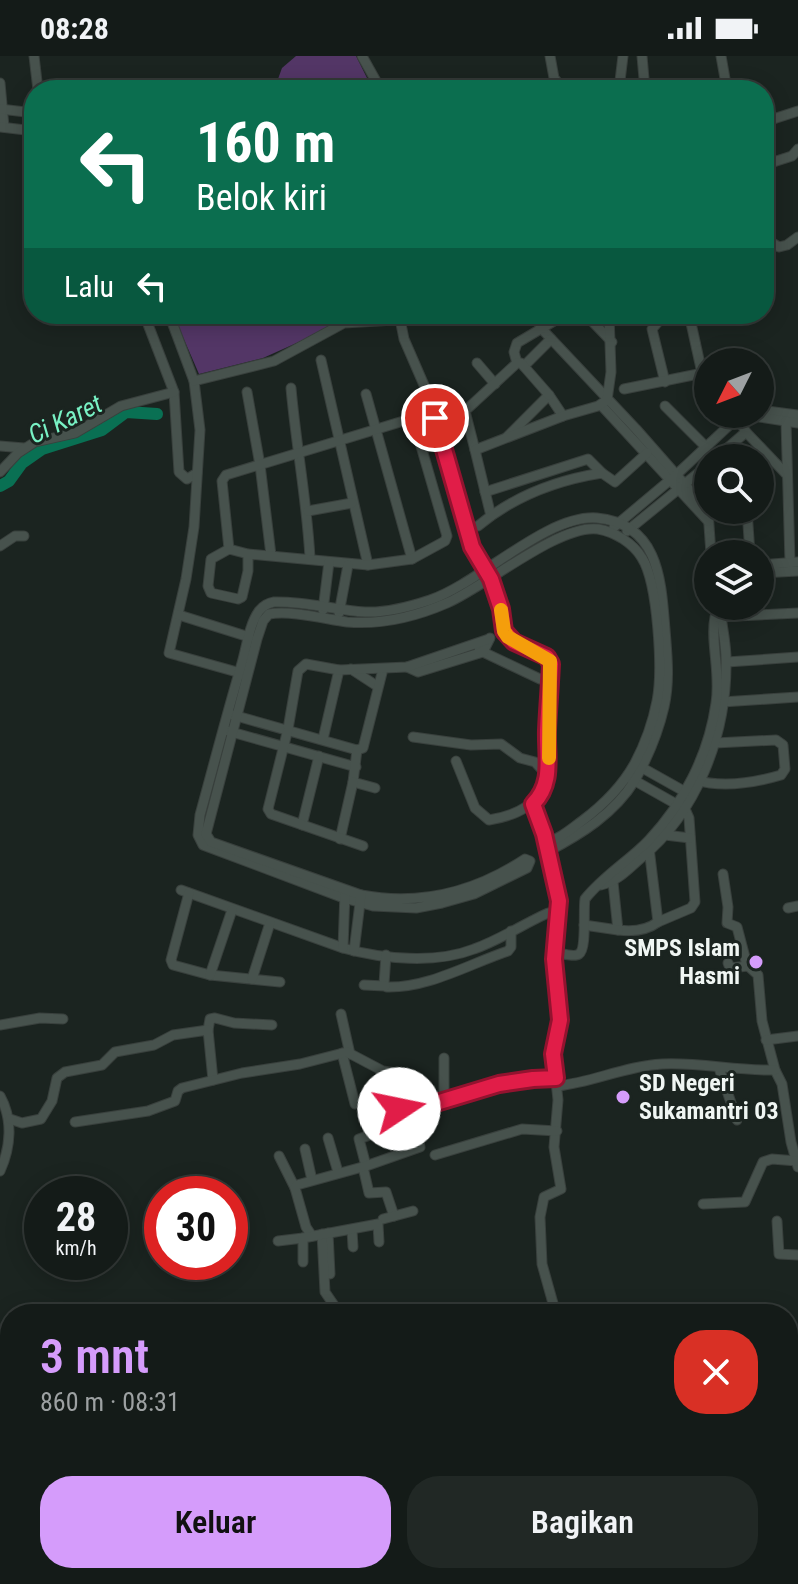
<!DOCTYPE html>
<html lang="id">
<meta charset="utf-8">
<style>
body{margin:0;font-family:"Roboto Condensed",sans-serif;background:#212825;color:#f1f3f6;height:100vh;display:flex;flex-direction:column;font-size:30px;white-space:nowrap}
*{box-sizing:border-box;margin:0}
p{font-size:26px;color:#9da1a2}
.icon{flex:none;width:44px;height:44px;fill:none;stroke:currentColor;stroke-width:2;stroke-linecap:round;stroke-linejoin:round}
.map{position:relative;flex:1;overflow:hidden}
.side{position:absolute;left:0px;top:1248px;width:798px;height:280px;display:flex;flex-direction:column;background:#141b18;border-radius:32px 32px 0 0;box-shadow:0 4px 20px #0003,0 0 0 2px #333937}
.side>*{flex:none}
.top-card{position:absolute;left:24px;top:24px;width:750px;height:244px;border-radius:32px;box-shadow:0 4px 20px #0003,0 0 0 2px #333937;background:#0b6e4f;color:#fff;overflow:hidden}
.needle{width:52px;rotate:228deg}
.fabs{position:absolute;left:694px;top:292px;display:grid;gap:16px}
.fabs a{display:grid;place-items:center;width:80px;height:80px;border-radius:50%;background:#141b18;box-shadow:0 4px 20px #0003,0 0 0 2px #333937;font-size:40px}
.speed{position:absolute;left:24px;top:1120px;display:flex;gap:16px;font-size:40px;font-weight:700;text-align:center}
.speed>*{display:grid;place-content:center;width:104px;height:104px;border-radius:50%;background:#141b18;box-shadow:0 4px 20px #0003,0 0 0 2px #333937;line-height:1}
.speed small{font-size:20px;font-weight:400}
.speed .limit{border:12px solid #d22;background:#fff;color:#111}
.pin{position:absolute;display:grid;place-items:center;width:68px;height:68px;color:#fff;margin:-34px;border:4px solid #fff;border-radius:50%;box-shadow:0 2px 8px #0007}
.me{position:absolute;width:88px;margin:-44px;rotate:79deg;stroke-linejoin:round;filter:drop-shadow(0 0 6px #0008)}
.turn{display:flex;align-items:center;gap:28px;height:168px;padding:0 40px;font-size:36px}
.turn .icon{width:104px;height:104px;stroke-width:2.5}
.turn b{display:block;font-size:56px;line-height:68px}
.then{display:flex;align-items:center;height:76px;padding:0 40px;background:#0003;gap:16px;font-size:30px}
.round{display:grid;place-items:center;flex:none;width:84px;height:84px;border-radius:32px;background:#212825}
.summary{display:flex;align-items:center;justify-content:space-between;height:136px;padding:0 40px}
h1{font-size:48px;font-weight:600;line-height:60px;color:#d59cfb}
.cta{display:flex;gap:16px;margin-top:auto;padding:16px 40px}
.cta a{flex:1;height:92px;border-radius:32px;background:#d59cfb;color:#111;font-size:32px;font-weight:600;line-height:92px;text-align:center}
.cta a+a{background:#212825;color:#f1f3f6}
.status{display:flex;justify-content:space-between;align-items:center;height:56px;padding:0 40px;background:#141b18;direction:ltr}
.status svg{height:22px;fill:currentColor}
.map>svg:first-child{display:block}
</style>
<div class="status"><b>08:28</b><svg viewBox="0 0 49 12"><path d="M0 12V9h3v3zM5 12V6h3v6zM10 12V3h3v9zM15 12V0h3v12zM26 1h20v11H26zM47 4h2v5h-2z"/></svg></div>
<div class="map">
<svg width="798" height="1528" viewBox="0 0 798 1528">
<rect width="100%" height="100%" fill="#1b2420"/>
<g fill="#533666">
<path d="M296,0H356L373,34H274L282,12Z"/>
<path d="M173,258L225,260L285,258L289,268L318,258H335L339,268L263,302L199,318Z"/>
</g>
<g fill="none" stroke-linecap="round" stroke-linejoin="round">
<path stroke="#097053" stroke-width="12" d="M0,430L9,425L22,407L42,393L102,374L126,356L157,358"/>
<g stroke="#39403d" stroke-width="11">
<g id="minor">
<path d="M34,0L38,34"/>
<path d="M362,0L381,34"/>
<path d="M550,0L554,22L562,32L628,34"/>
<path d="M642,0L645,34"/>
<path d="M721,0L727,34"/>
<path d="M0,27L4,71"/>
<path d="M619,33L623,0"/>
<path d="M0,53L34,57"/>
<path d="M764,66L798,55"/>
<path d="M0,71L34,75"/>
<path d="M764,109L792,100L798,93"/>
<path d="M764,182L779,191L787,189L798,181"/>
<path d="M144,258L174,336L179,416L187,423L197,417"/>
<path d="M169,258L194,325L200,374L194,471L186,523L169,597L244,618"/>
<path d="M585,258L612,286"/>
<path d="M665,258L652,273L665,326"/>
<path d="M689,258L702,317"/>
<path d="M400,263L404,283L427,336L472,491L487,515L497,540L504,576L514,586L550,605L547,719"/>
<path d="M540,271L636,373L708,455L711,498"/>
<path d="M321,304L368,509"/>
<path d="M477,307L495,328"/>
<path d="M517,307L514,296L517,287L566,258"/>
<path d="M524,310L551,283"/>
<path d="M194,325L274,305L344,267L395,264L410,258"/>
<path d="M291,332C296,389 307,445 310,502"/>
<path d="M624,333L708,316"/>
<path d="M247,336L260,409L271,499"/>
<path d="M446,336L465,355"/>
<path d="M366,338L412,503"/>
<path d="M601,349L708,465"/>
<path d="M665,350L706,391"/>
<path d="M760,354L798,359"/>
<path d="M735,358L746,376L787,419"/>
<path d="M740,358L798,367"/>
<path d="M786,365L790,507"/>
<path d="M507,381L549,339L563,360"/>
<path d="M0,390L24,392"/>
<path d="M475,394L465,355L517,307H521L549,339"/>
<path d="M716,402L746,376"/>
<path d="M0,416L18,397L35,386L75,377L121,350L174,336"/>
<path d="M485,436L588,403L602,417"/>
<path d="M747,454L750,498"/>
<path d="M308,455L352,447"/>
<path d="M491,460L475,394L563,360L598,350L607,344L611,316L609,258"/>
<path d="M478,470C514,440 557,424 602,417L615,426L647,397"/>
<path d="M614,471L676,419L737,362"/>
<path d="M627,475L708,409"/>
<path d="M0,490L15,480H24"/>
<path d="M229,493L222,425L226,419L410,363L414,366L447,480L445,485L412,503L368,509L248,498L229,493L211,503L208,530L211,537L238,543L242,541L248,515V498"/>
<path d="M760,509L798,506"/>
<path d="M760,517L798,515"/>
<path d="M323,554L329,506"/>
<path d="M339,557L348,509"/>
<path d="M179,559L249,581"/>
<path d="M479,592L483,596L540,623"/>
<path d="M727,606L798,601"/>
<path d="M407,611L418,616L483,596L490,582"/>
<path d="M351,613L377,630"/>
<path d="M722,646L798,641"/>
<path d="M233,659L357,694"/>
<path d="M228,675L356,711"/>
<path d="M413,681L471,689L501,688L520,702L535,706L547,719C543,748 515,760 489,764L475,752L456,705"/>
<path d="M323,683L339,614"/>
<path d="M639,710L689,738"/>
<path d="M630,722L685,753L689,762L695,846L691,852L658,866"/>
<path d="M695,724C723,732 754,727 781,719L785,713L783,689L776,684L715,687"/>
<path d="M375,732L353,726L357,694L363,692L383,613"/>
<path d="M533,748L544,778L559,845L554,903L560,964L553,998L558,1044L554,1091L561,1133L544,1141L540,1161L542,1208L556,1258"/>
<path d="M302,769L319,700"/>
<path d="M665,779L690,782"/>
<path d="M340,783L353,726"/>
<path d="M363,790L271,758L268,753L288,673L298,615L306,608L339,614L407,611L489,583"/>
<path d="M723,818L728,851L727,867L737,871L747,909L758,919L762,965L775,1014L782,1028L791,1086L798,1111"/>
<path d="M610,822L613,826L618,874C633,876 646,875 658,866L649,792"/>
<path d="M601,829C618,825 628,813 641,802C697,756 726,680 726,609C727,593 723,576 721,560"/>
<path d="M181,834L343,892C382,903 436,908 474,893C500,884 523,868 548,857"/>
<path d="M189,837L171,904L173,909L210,919L280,926"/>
<path d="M361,839C420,850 475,836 525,803L530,805L527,812L474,838L442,847L416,852L373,850L344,842L203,789L198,779L200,759C214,708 227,657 242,607C247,590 249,569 259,555C263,550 268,547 274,546C305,545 335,554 365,556C387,557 409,551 430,544C480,527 547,458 597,462C659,468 661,524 665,573C667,599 670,625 664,651C658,677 648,701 635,724C614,758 581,778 547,796"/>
<path d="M788,852L798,850"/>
<path d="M584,869L618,874"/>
<path d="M343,892L345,836"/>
<path d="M354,895L361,839L211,786L206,778L257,583L263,565L269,558C291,554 325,563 347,566C381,569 417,560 447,547C486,530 559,468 598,473C615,476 633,487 642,502C658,527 663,615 657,645C653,666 645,688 635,707C623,729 602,750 582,765C571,773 559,784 545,786"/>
<path d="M558,897C563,898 575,901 579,898C587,893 583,853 585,843C603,820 629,805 649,784C684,747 709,698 716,647C721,618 710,585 715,561L798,557"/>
<path d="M386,899L384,928L387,931C429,932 469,908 508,895L511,891V875"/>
<path d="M728,907L730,912L748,910"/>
<path d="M210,919L232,854"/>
<path d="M252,923L270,867"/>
<path d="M364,929L385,930"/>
<path d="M341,958L350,998"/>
<path d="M0,969L40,962L63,963"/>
<path d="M208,974L210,963L215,962L234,967L272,969"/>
<path d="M766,984L798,980"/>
<path d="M342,997L355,1048"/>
<path d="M719,1012L737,1064"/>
<path d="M558,1030C593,1026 626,1010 662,1008C699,1006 737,1015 775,1014"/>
<path d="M0,1040C13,1063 11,1091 0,1115"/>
<path d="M444,1043V1002"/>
<path d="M10,1063L22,1067L41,1063L52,1045L57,1022L65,1016L102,1009L115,996L154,989L173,979L208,974L213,1024"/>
<path d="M75,1066L148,1055L175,1045L178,1035L182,1032L242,1017L300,1008L347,996L383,1015L396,1017L399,1056L499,1028L533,1023L556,1022"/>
<path d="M328,1082L338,1116"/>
<path d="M305,1093L312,1124"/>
<path d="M435,1099L522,1073L557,1075"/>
<path d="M279,1100L295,1132"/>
<path d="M366,1110L359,1083L397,1069"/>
<path d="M363,1111L369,1137L386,1136L394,1160"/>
<path d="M703,1148L745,1146L763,1106L772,1103L797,1105"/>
<path d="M383,1163L413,1155"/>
<path d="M777,1165L779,1198L798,1199"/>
<path d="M352,1174L353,1191"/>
<path d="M328,1177L330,1218"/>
<path d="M322,1178L325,1236L340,1258"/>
<path d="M312,1180L306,1171L295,1132L297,1129L366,1110L420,1091L413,1054"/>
<path d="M278,1185L303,1182"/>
<path d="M303,1206V1182L378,1168L379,1186"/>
<path d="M0,1351L10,1343"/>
<path d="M792,1428L798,1427"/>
<path d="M0,1446L6,1458"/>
<path d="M788,1508L798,1507"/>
<path d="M195,1518L197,1528"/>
<path d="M335,1518V1528"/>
<path d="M497,1518L502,1528"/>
<path d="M763,1518L764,1528"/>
<path d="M426,1528L455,1518"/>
</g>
</g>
<g stroke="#39403d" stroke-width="14">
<g id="major">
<path d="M788,1350L798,1346"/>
<path d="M0,1520L12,1518"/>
</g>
</g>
<use href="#minor" stroke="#47524d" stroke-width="9"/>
<use href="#major" stroke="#7b658e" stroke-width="12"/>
</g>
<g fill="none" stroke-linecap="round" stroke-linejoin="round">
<g stroke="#92132f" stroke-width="20">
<path id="route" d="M399,1053V1056L413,1054L499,1028L533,1023L556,1022L553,998L560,964L554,903L559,845L544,778L533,748C554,727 546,700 547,674C548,652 550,630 551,608L547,601L514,586L504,575L501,553L491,523L472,491L435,362"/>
</g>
<use href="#route" stroke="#e11d48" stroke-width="14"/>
<path stroke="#f59e0b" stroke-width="14" d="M501,554L504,575L508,581L550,605L549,702"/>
</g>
<g fill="#d59cfb" stroke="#1b2420" stroke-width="3">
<circle cx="756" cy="906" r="8"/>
<circle cx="623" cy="1041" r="8"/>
</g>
<g text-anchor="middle" stroke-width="6" stroke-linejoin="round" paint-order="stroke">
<g font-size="24" font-weight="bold" fill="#f0f6f3" stroke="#1b2420" text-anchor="end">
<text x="740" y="900">SMPS Islam<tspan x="740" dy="28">Hasmi</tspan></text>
<text x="639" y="1035" text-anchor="start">SD Negeri<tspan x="639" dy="28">Sukamantri 03</tspan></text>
</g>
<g font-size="26" font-style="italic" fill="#78f1c4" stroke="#1b2420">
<text transform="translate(65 363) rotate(-26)" y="9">Ci Karet</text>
</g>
</g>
</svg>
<div class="fabs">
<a><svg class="needle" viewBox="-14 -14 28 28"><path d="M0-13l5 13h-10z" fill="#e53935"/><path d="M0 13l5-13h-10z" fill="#9da1a2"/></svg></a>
<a><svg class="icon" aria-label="search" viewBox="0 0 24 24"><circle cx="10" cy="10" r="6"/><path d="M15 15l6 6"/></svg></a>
<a><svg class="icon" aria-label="layers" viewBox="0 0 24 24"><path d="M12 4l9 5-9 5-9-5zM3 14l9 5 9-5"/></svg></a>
</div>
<div class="speed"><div>28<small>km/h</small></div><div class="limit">30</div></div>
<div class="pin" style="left:435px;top:362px;background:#d93025"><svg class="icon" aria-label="arrive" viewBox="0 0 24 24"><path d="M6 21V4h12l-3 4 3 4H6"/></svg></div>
<svg class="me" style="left:399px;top:1053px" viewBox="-20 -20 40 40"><circle r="19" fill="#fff"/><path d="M0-13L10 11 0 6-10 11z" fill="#e11d48"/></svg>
<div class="top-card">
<div class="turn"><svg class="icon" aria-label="left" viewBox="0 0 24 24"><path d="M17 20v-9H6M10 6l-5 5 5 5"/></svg><div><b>160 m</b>Belok kiri</div></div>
<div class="then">Lalu<svg class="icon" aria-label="left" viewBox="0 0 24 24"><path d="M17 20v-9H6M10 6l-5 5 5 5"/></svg></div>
</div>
<section class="side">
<div class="summary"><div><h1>3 mnt</h1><p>860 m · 08:31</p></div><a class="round" style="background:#d93025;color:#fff"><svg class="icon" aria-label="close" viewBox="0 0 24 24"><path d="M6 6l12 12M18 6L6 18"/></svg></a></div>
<div class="cta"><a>Keluar</a><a>Bagikan</a></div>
</section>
</div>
